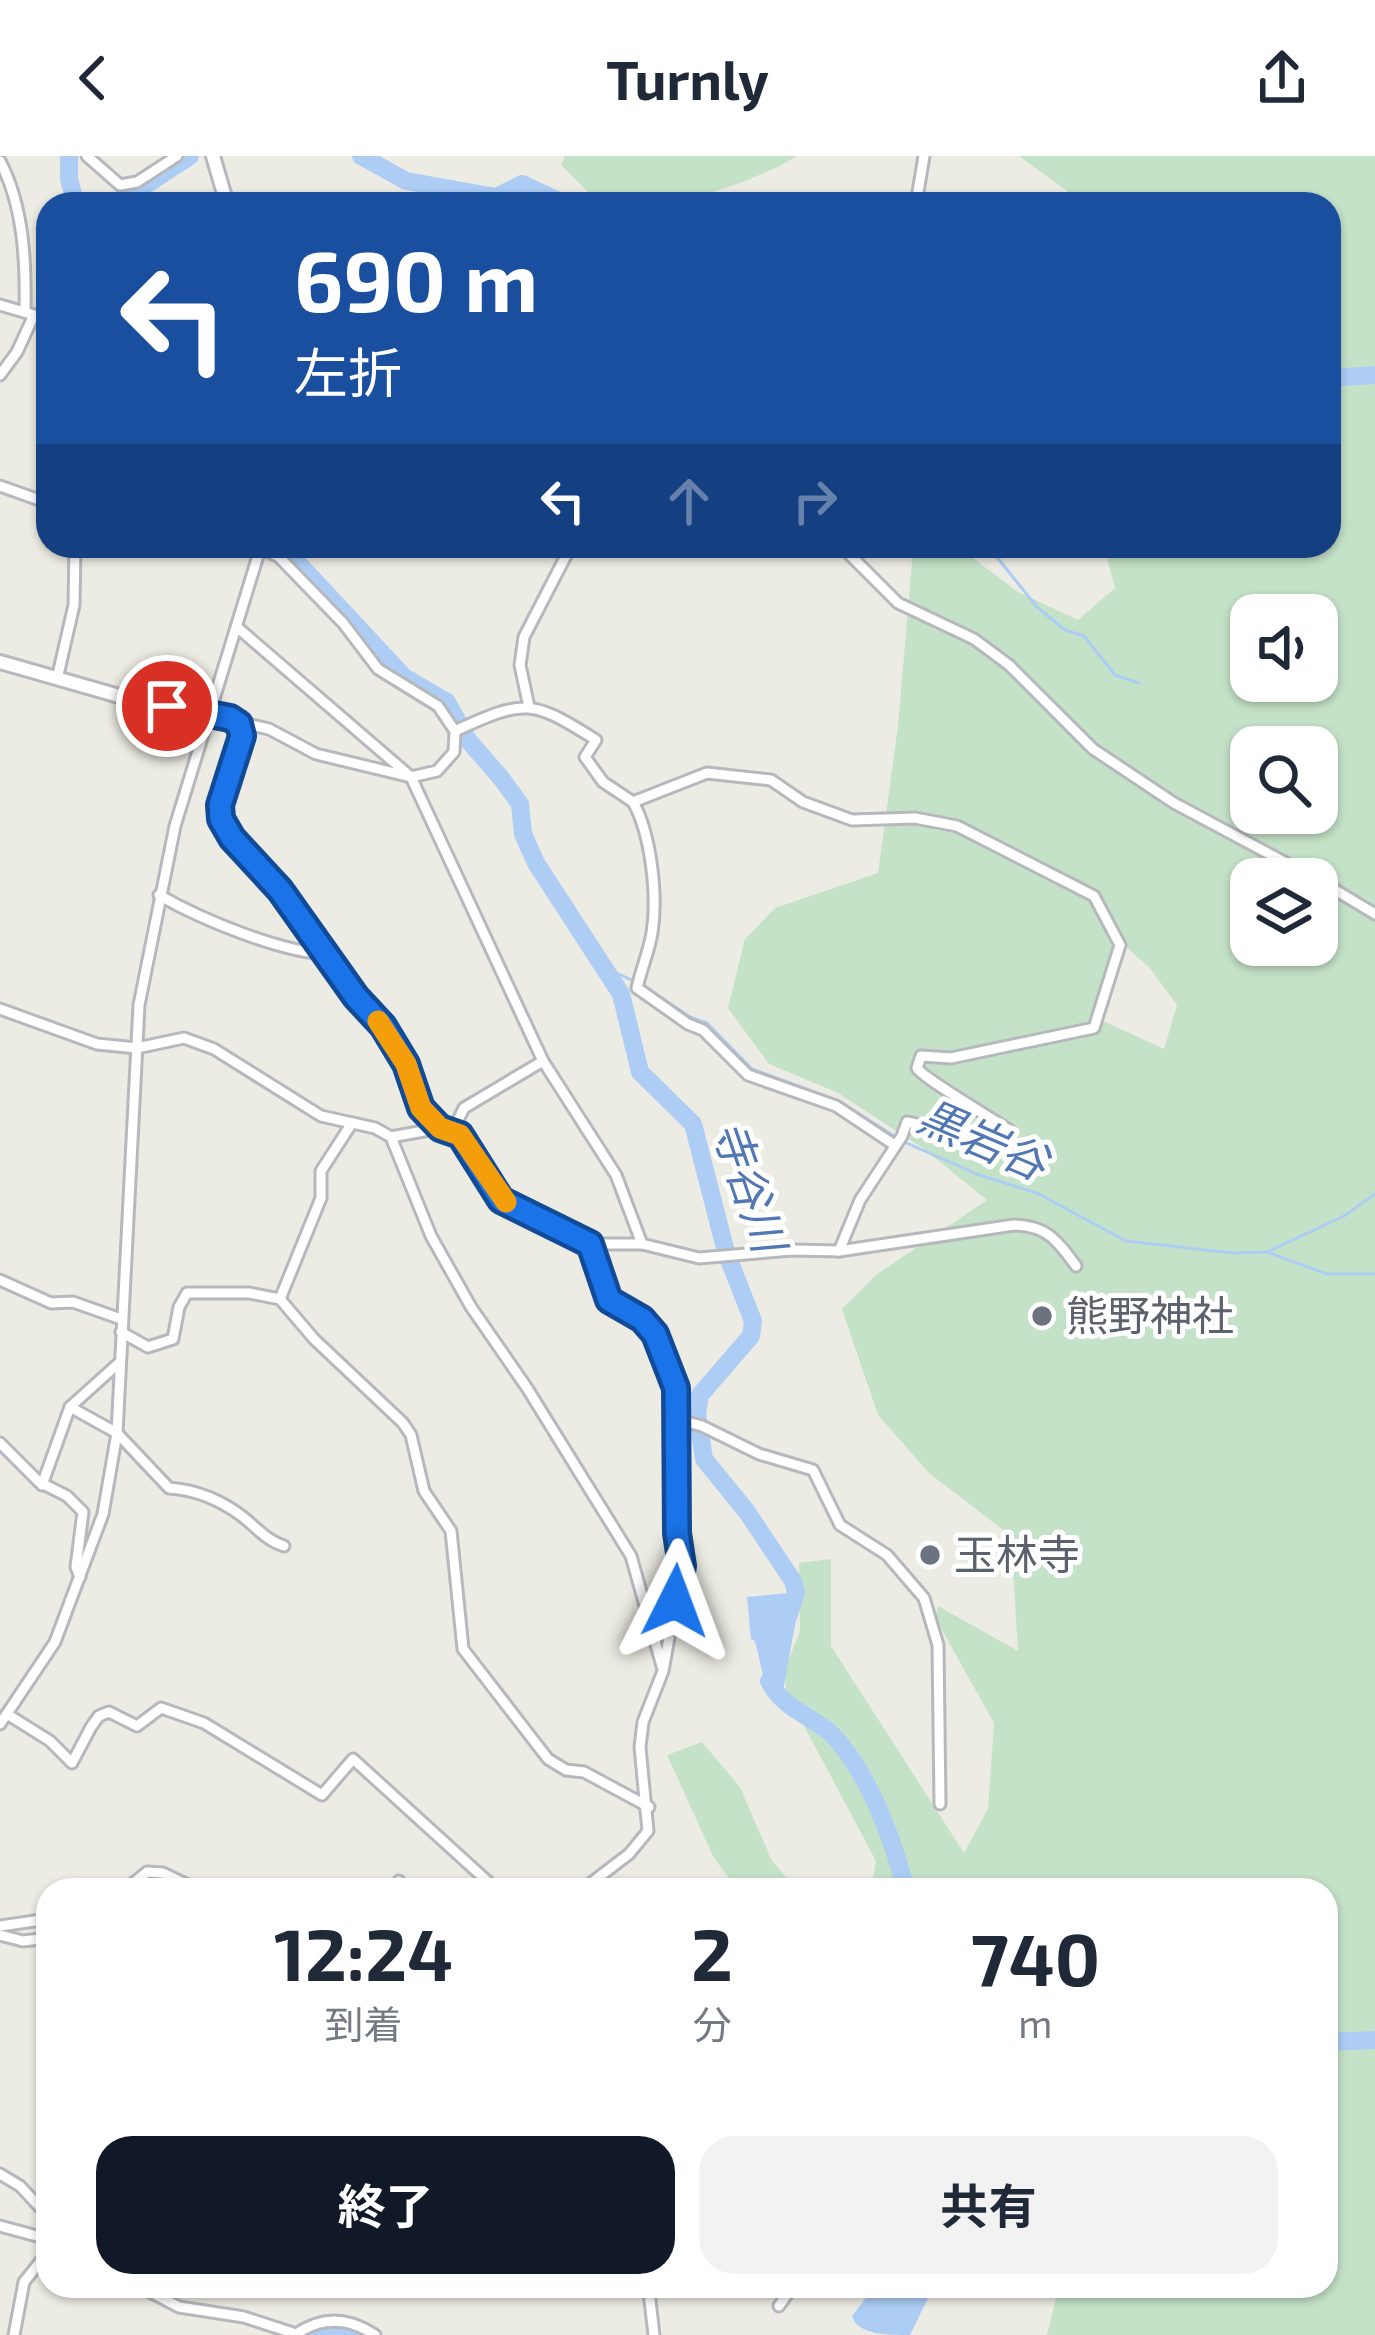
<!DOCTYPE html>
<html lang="ja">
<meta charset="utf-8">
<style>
body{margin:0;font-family:"Exo 2","Noto Sans JP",sans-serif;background:#f2f2f3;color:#1f2937;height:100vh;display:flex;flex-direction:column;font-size:45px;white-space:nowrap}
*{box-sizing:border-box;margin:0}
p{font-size:39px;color:#747a83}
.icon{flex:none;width:66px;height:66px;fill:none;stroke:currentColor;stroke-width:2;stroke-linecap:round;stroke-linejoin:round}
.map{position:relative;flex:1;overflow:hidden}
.panel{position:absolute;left:36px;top:1722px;width:1302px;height:420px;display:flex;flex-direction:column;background:#fff;border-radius:36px;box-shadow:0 3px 9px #0004}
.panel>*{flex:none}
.banner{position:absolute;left:36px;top:36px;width:1305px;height:366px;border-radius:36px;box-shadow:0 3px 9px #0004;background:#1a4fa0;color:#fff;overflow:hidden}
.tools{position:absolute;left:1230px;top:438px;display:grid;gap:24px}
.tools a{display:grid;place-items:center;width:108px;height:108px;border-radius:24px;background:#fff;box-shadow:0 3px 9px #0004;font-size:60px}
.pin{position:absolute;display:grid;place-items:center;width:102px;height:102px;color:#fff;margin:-51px;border:6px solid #fff;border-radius:50%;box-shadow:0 3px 12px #0007}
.me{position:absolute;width:132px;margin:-66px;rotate:3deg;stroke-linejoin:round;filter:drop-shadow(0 0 9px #0008)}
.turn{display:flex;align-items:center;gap:42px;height:252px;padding:0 60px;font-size:54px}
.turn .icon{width:156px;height:156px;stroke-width:2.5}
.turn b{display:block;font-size:84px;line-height:102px}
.lanes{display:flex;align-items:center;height:114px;padding:0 60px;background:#0003;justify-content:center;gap:60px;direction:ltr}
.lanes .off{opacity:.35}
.eta{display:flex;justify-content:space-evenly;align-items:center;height:204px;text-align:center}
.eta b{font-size:72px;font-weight:700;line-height:84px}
.primary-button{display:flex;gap:24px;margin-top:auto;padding:24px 60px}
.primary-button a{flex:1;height:138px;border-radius:36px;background:#111827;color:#fff;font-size:48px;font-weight:700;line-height:138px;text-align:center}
.primary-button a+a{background:#f2f2f3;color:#1f2937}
header{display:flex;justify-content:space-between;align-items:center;height:156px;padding:0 60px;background:#fff;font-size:54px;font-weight:700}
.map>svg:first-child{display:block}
</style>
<header><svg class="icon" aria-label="back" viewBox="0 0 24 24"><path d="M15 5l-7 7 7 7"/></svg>Turnly<svg class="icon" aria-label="share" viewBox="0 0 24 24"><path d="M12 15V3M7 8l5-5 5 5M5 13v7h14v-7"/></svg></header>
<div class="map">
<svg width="1375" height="2179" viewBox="0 0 1375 2179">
<rect width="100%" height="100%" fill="#edece4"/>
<g fill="#c4e2c7" fill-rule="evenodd">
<path d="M565,0H797C758,25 640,68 597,42C584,34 572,19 561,9Z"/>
<path d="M1019,0H1375V2179H1047L1059,2130H1326V1734H871L876,1705L787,1538L784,1515L800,1475L799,1407L831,1403V1490L964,1697L988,1653L994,1567L936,1463L938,1450L1018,1495L1011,1380L929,1317L878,1259L842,1153L876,1119L987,1044L924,993L838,937L769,908L728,852L745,783L775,752L878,717L898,570L913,394L957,390L1018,436L1078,464L1115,432L1104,390H1329V48H1085ZM1251,459H1317V525H1251ZM1251,591H1317V657H1251ZM1251,723H1317V789H1251ZM1126,791L1149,811L1177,849L1164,893L1103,865Z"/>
<path d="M702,1586L740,1631L771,1703L796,1734H737L713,1700L667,1599Z"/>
</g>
<g fill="#adcdf5">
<path d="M801,1436L781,1546L767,1536L755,1485L751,1483L747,1441Z"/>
<path d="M875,2130H934L910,2179C888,2179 857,2179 852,2160Z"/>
</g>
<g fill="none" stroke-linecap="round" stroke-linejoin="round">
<g stroke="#adcdf5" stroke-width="3">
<path d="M988,390L1037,451L1065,474L1084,480L1115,519L1139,527"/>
<path d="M603,811L634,825"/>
<path d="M643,829L690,861L707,867L752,913L839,945L902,985L979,1019L1037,1037L1126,1085L1232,1097L1267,1096L1327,1118H1375"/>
<path d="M1269,1095L1344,1060L1375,1038"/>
</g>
<g stroke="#adcdf5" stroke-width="18">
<path d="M69,0V23L76,48"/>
<path d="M361,0L406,25L496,41L522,28L565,48"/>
<path d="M117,48L190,0"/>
<path d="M1329,222L1375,219"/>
<path d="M282,390L404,521L447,546L468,584L501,622L520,648L523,678L536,707L621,838L640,916L693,968L726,1096L753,1165L751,1180L700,1239L697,1257L704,1303L747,1356L793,1425L796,1436L789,1459"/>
<path d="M769,1525C784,1556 819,1561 839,1586C872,1626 893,1685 906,1734"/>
<path d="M1326,1886L1375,1884"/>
<path d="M317,2179L341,2175L354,2179"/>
</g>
<g stroke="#b7b8bd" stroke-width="15">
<g id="street">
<path d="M87,0L120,29L137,26L177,0"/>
<path d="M0,5C24,51 26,106 25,156"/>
<path d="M916,48L924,0"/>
<path d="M0,149L48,163"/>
<path d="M0,219L17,196L34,159"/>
<path d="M0,330L48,347"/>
<path d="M841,390L898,447L974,483L1009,509L1093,593L1174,647L1316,723"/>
<path d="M238,472L411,621L543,905L616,1019L642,1088"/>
<path d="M57,523L74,449L75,390"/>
<path d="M529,551L520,509L524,481L571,390"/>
<path d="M208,559L269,573L316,598L411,621L437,615L454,596L455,575L438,550L378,513L343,467L279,401L261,392"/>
<path d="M239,568L242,580L220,649L221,663L232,682L280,733L356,841L383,870L406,909L421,952L440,972L460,979L501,1044L590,1088H642L699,1102L792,1094L839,1095L1014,1069C1047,1070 1057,1084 1076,1110"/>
<path d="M455,575C526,542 532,544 596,584L585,601L603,626L633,646L707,617L771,624L803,646L852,664L915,662L957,670L1094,740L1120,789L1094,872L951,902L921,900L917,912C924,923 992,962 1009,974L999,986L907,966L902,980L860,1044L839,1095"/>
<path d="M633,646C651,678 658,740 652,777C649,795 641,814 637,832L688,868L703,874L748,919L836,950L893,988"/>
<path d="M1317,723L1375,758"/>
<path d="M159,739C200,763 280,796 327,798"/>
<path d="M0,853L97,888L137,892L184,882L214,893L321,960L375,972L391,981L440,972"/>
<path d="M460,979L458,964L464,952L543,905"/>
<path d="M391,981L431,1080L471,1151L527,1232L631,1400L662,1510"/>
<path d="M0,1124L51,1147L73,1146L121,1163"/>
<path d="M280,1143L321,1042V1015L352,967"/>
<path d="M121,1176L148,1191L173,1183L179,1151L187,1137H249L280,1143L314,1183L403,1267L411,1279L424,1335L451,1375L463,1493L548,1603L566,1614L584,1616L649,1651"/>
<path d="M70,1251L117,1277L169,1332C196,1334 221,1344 243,1361C257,1372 267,1385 284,1390"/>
<path d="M676,1263L702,1270L759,1298L813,1314L840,1369L887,1399L924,1442L938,1489L940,1648"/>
<path d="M0,1287L39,1326L67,1340L83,1356L76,1411L80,1421"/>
<path d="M42,1329L70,1251L120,1206"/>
<path d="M7,1558L50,1585L72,1607L91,1571L99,1560L109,1556L137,1570L161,1552L204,1567L322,1639L353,1603L497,1734"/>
<path d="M0,1568L55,1486L103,1358L117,1277L139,849L175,670L261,390"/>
<path d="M125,1734L147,1716L163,1717L198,1734"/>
<path d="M395,1734L399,1725"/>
<path d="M582,1734L629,1698L648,1675L640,1591L643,1566L663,1515L682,1410L677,1377L679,1242L655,1178L642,1163L609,1143L590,1088"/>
<path d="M0,1770L48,1763"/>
<path d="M0,1779L23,1785L48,1782"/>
<path d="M0,2018L20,2030L48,2060"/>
<path d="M0,2070L48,2083"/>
<path d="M139,2130L179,2151L244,2161L296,2178"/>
<path d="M643,2130L649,2136L654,2179"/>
<path d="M779,2150L793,2130"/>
<path d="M14,2179L24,2126L48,2096"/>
<path d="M295,2179C321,2160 348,2161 375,2179"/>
</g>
</g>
<g stroke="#b6b8bd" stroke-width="18">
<g id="secondary">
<path d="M213,0L227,48"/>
<path d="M0,506L126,542L208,559"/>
</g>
</g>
<use href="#street" stroke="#fff" stroke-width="9"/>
<use href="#secondary" stroke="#fff" stroke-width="12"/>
</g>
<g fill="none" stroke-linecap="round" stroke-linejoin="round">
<g stroke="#114b97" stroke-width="30">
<path id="route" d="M167,550L230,562L239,568L242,580L220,649L221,663L232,682L280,734L356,841L383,870L406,908L421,952L440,972L460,979L501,1044L590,1088L609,1144L642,1163L655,1178L676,1232L677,1377L682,1410L675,1445"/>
</g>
<use href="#route" stroke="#1a73e8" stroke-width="21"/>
<path stroke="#f59e0b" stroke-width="21" d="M378,865L406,908L421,952L440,972L460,979L506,1046"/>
</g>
<g fill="#6b7280" stroke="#fff" stroke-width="4.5">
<circle cx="1042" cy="1160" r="12"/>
<circle cx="930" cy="1399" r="12"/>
</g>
<g text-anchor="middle" stroke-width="10" stroke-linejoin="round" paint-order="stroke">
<g font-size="42" fill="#5b616d" stroke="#fff" text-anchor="start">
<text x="1066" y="1175">熊野神社</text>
<text x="954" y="1414">玉林寺</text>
</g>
<g font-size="45" font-style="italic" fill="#5277b5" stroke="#fff">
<text transform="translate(983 984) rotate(23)" y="16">黒岩谷</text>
<text transform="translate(749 1030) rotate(71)" y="16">寺谷川</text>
</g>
</g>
</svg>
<div class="tools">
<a><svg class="icon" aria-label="sound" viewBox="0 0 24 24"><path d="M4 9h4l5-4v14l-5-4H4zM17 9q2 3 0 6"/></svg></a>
<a><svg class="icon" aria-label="search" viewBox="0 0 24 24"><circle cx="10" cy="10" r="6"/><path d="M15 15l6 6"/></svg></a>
<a><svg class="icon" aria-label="layers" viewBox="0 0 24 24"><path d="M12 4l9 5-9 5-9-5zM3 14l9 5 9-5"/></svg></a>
</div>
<div class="pin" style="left:167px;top:550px;background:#d93025"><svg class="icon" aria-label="arrive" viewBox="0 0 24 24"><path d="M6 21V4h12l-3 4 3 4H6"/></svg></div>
<svg class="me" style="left:675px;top:1445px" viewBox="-20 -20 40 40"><path d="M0-17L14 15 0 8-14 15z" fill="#1a73e8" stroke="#fff" stroke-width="4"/></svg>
<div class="banner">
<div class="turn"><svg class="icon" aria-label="left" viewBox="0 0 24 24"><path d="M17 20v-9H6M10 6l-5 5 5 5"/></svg><div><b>690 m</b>左折</div></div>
<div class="lanes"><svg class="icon" aria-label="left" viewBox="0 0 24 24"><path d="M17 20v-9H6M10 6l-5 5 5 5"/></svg><svg class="icon off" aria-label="ahead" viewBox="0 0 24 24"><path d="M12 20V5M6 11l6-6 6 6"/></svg><svg class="icon off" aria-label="right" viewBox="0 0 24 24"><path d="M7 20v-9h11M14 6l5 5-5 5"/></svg></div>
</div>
<section class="panel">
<div class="eta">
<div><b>12:24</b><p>到着</p></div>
<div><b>2</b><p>分</p></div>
<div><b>740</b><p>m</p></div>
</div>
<div class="primary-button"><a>終了</a><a>共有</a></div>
</section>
</div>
